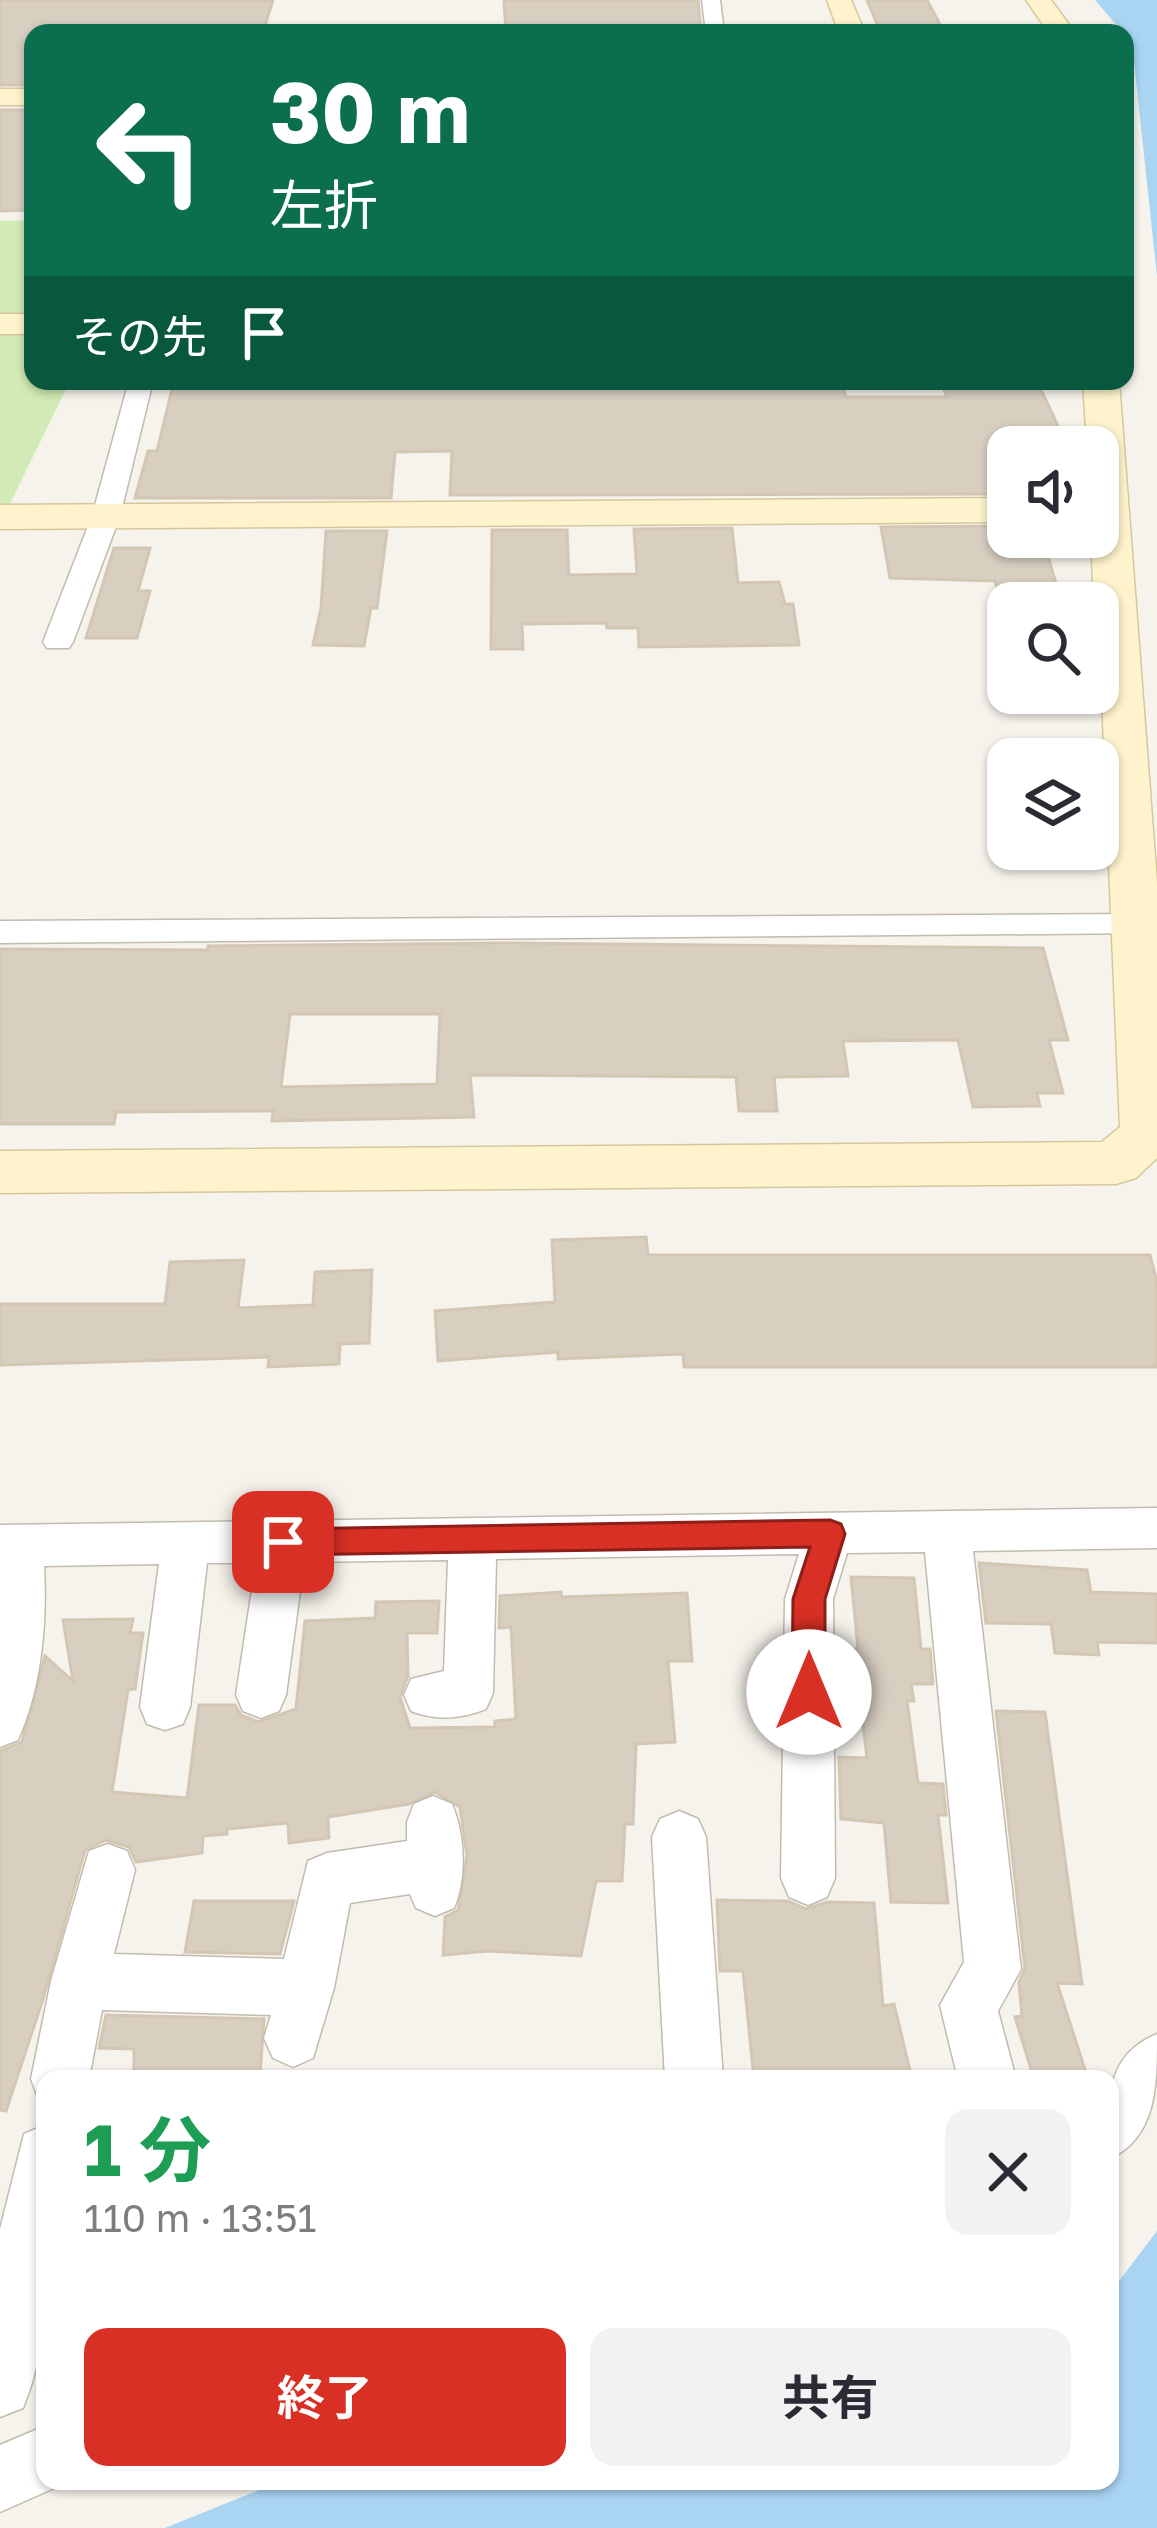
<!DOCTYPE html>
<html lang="ja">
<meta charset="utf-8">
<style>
body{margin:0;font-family:"Golos Text","Noto Sans JP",sans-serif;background:#f2f2f3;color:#2b2b33;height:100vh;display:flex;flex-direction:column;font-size:45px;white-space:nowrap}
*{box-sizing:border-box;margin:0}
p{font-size:39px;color:#7c7c81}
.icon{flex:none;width:66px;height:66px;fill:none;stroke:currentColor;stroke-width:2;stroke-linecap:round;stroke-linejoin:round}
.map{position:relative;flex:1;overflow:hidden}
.panel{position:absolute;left:36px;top:2070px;width:1083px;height:420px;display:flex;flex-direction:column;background:#fff;border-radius:24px;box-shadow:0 3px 9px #0004}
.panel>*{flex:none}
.top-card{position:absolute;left:24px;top:24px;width:1110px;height:366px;border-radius:24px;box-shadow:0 3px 9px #0004;background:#0b6e4f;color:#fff;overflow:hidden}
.tools{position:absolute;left:987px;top:426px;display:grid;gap:24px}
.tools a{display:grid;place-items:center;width:132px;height:132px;border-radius:24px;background:#fff;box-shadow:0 3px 9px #0004;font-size:60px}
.pin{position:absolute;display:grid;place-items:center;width:102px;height:102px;color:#fff;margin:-51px;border-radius:24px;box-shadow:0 6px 18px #0006}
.me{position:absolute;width:132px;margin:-66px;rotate:0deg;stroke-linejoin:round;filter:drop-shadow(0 0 9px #0008)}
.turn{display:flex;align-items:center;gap:42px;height:252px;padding:0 48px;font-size:54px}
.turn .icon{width:156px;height:156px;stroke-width:2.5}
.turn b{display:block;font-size:84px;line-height:102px}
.then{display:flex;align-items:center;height:114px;padding:0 48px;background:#0003;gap:24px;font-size:45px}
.round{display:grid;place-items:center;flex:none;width:126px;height:126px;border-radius:24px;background:#f2f2f3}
.overview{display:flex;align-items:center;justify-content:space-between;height:204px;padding:0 48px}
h1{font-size:72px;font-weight:700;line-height:90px;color:#1e9e55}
.primary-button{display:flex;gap:24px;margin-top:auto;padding:24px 48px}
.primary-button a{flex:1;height:138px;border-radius:24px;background:#d93025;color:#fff;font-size:48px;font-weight:700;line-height:138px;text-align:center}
.primary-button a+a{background:#f2f2f3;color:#2b2b33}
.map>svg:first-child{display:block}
</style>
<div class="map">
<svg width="1157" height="2528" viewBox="0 0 1157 2528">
<rect width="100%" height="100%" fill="#f6f3ec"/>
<path fill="#d2eab5" d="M33,220V381H70L0,524V221Z"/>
<g fill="#a9d4f2">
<path d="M1095,0H1157V276L1132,43Z"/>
<path d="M1157,2231V2528H165L281,2481H1110V2293Z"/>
</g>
<g fill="#d8cfc1" stroke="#d3c7b4" stroke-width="3" fill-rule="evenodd">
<path d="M0,0H273L263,32L33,33V85H0Z"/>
<path d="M504,0H698L701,33H506Z"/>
<path d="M867,0H927L943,30L881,33Z"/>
<path d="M0,110H33V210L0,211Z"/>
<path d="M174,381H442V387L530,386V381H842L846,397H947L940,381H1037L1059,428L1048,429L1052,438L1008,439V494L450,495L452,451L395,452L391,498H135L148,451H157Z"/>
<path d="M1008,526V540H1043L1061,600L1000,599L995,581L890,578L881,527Z"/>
<path d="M732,528L738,583L779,582L785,604H793L799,645L639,647L638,628H607L606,623L522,624L523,649H491L492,530H567L569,575L637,574L634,529Z"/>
<path d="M326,531H387L377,608H371L364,646L313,645L321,608Z"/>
<path d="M114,548H150L138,591H150L137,638H86Z"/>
<path d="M501,943L1043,948L1068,1040H1049L1063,1093H1037L1040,1106L973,1107L958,1040L843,1041L848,1076L774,1077L777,1111H739L736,1077L470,1075L474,1117L272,1121L273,1111L116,1112L114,1124H0V949L208,950V946ZM290,1014H440L437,1084L281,1087Z"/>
<path d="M646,1237L648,1255H1150L1157,1282V1367H684L683,1354L558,1359V1352L438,1361L435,1311L555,1302L552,1240Z"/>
<path d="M244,1260L238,1308L313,1305L315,1272L372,1270L369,1343L340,1344L339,1364L268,1367L269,1357L0,1365V1304H165L170,1262Z"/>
<path d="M979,1563L1087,1570L1091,1592L1157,1594V1643L1097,1642L1099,1655L1055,1653L1051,1624L986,1623Z"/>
<path d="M851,1577L914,1578L921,1649H930L933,1684H911L914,1701H907L918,1783L943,1784L946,1815H938L948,1903L891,1902L884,1823L841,1819L839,1757L867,1758L854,1649H858Z"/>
<path d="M561,1592L562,1597L687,1593L692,1661H668L675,1742L636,1744L633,1824H625L622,1881H596L581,1956L488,1951L443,1955L445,1917L458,1910L467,1856L460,1807L435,1792L409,1804L328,1817L329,1838L289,1843L288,1823L227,1829V1834L203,1836L202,1853L136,1862L129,1847L106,1840L85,1850L43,1999L6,2111L0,2110V1751L22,1742L45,1656L73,1681L63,1620L133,1619L130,1633H143L135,1689L128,1690L112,1792L187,1798L199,1705H235L241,1715L259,1722L296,1709L305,1621L375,1618L376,1602L439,1601L437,1633H407L408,1676L400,1697L410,1728L495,1727V1721L516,1719L511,1627L499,1628L500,1596Z"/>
<path d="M996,1711L1045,1712L1082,1984L1057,1983L1088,2079H1034L1015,2017L1022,2016L1019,1982L1025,1968Z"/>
<path d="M717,1900L788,1901L806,1909L827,1902L874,1903L883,2006L894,2004L912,2079H754L743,1971H720Z"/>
<path d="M194,1901H294L280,1954L185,1952Z"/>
<path d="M106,2015L264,2019L260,2074L134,2078V2049L99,2048Z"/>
</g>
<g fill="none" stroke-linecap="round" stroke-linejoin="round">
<g stroke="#c2bbae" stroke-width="3">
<g id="street">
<path d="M702,0H720L724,33H706Z"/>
<path d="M129,381H153L120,516L73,642L69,648H47L43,642L92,516Z"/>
<path d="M1135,914L1147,917L1153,925L1147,933L0,943V921Z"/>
<path d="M1157,1508V1548L973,1551L1021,1969L998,2011L1016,2079H958L940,2005L964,1962L925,1552L847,1553L833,1599L835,1878L827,1897L808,1905L789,1897L781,1878L785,1599L799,1554L496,1559L493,1693L486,1709C461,1719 436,1721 411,1711L404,1695L411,1679L444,1671L448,1560L304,1562L286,1695L279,1711L261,1718L243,1711L236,1695L256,1563H207L190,1707L183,1724L165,1730L147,1724L140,1707L159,1564L44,1566C47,1624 42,1686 18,1740L0,1747V1525Z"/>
<path d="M433,1796L452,1804C465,1834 467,1878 454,1908L435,1916L416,1908L410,1894L350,1903L334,1988L313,2058L293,2067L273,2058L264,2038L271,2015L102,2010L89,2079H45V2102L39,2100L31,2079L51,1981L89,1851L108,1844L127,1851L135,1870L114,1954L284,1959L308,1861L327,1853L407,1841V1822L414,1804Z"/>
<path d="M679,1811L698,1819L706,1837L723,2079H665L652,1837L660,1819Z"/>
<path d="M1157,2034C1157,2086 1157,2136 1110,2159C1110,2107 1100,2058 1157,2034Z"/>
<path d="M45,2125C45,2217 59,2321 23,2408L0,2417V2229L24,2134Z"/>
<path d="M45,2426V2481L68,2482L0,2512V2445Z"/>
</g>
</g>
<g stroke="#d6c79b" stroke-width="3">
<g id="secondary">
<path d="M827,0H851L865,33H839Z"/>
<path d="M1026,0H1051L1075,33H1049Z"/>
<rect x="0" y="89" width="33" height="16"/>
<rect x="0" y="314" width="33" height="20"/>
<path d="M1083,381H1119L1157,883V1158L1136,1178L1116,1184L0,1193V1151L1102,1142L1120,1127L1098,603H1094L1091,537H1098V447H1087Z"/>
<path d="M1008,498V522L0,529V505Z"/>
</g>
</g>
<use href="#street" fill="#fff" fill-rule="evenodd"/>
<use href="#secondary" fill="#fff3cd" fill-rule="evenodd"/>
</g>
<path fill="#d93025" stroke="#8d1f18" stroke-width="3" d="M830,1520L841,1524L845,1534L825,1599V1692L820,1703L809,1707L797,1703L792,1692L793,1599L810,1547L283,1555L272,1551L267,1542L272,1533L283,1529Z"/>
</svg>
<div class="tools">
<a><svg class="icon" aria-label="sound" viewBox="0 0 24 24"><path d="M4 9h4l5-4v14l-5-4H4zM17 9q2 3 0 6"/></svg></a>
<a><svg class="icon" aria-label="search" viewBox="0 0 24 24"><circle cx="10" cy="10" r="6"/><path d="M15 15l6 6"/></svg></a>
<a><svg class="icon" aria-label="layers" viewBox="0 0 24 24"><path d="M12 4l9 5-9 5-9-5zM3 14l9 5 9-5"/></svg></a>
</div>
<div class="pin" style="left:283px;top:1542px;background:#d93025"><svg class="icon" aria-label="arrive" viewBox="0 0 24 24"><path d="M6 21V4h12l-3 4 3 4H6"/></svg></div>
<svg class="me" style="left:809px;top:1692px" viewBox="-20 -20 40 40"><circle r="19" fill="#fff"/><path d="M0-13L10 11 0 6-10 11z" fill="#d93025"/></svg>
<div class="top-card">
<div class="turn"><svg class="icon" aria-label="left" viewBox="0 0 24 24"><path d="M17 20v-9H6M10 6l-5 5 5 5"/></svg><div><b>30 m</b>左折</div></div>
<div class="then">その先<svg class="icon" aria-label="arrive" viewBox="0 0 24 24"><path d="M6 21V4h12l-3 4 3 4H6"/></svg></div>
</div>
<section class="panel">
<div class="overview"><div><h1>1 分</h1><p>110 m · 13:51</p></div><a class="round"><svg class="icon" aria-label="close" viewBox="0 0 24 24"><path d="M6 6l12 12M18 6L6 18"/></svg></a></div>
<div class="primary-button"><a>終了</a><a>共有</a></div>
</section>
</div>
